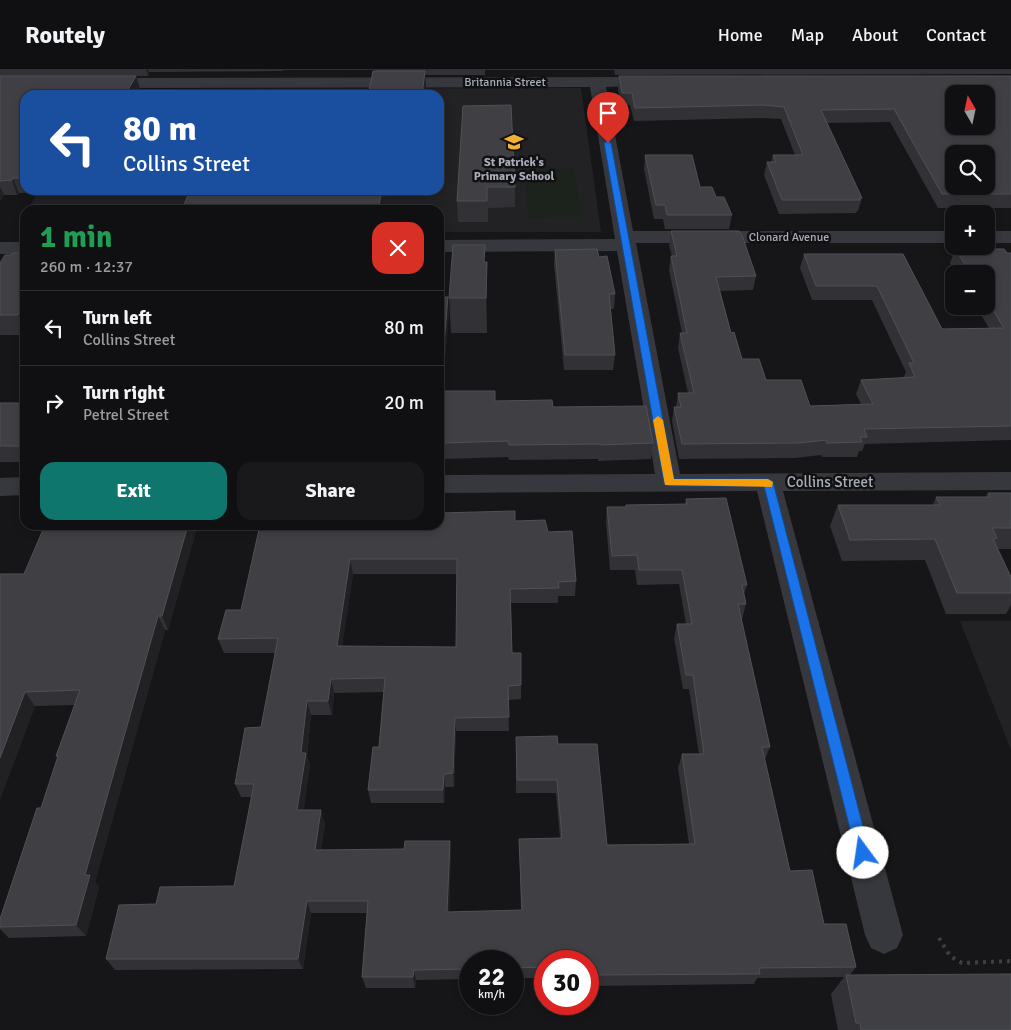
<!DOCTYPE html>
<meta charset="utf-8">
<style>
body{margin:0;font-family:Signika,sans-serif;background:#19191b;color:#f1f3f6;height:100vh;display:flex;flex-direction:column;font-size:19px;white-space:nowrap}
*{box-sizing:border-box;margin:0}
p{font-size:16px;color:#9c9d9f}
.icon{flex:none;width:28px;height:28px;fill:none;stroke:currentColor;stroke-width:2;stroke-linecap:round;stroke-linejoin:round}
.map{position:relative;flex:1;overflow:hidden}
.panel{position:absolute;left:20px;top:135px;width:424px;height:325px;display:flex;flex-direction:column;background:#101012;border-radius:15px;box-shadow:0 2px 8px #0003,0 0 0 1px #303032}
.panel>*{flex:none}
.top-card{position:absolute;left:20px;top:20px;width:424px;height:105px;border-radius:15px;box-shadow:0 2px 8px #0003,0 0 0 1px #303032;background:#1a4fa0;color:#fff;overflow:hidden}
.needle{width:32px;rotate:351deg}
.fabs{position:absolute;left:945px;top:15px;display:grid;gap:10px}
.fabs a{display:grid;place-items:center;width:50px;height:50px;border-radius:10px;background:#101012;box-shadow:0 2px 8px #0003,0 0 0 1px #303032;font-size:25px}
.speed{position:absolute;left:459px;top:880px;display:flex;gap:10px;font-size:25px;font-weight:700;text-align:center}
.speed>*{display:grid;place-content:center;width:65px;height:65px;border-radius:50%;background:#101012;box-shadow:0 2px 8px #0003,0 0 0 1px #303032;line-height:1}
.speed small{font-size:12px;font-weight:400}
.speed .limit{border:8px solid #d22;background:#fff;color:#111}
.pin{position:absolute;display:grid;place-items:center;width:42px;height:42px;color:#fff;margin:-51px -21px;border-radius:50% 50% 50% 0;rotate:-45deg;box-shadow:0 0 5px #0007}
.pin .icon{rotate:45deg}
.me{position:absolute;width:55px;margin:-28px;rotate:346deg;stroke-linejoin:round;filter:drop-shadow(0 0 4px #0008)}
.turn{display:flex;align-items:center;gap:18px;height:105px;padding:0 20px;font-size:22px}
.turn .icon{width:65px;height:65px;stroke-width:2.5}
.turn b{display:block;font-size:35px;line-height:42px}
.round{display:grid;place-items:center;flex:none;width:52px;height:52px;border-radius:15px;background:#19191b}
.overview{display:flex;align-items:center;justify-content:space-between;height:85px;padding:0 20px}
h1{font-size:30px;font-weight:700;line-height:38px;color:#1e9e55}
.action{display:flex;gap:10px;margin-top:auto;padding:10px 20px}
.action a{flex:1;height:58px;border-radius:15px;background:#0f766e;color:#fff;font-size:20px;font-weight:700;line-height:58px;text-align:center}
.action a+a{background:#19191b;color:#f1f3f6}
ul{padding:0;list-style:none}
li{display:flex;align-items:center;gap:15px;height:75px;padding:0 20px;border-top:1px solid #303032}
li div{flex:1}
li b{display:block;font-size:19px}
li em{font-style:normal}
header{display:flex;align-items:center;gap:30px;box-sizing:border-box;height:70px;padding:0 25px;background:#101012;border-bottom:1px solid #303032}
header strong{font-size:24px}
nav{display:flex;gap:28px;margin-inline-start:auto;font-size:18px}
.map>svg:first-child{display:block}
</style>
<header>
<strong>Routely</strong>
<nav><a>Home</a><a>Map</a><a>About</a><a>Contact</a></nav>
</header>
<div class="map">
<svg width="1011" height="960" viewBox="0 0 1011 960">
<rect width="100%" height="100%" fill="#161618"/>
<g fill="#222225">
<path d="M581,18L601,162H439V140H27L40,120H439V25H145L148,19Z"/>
<path d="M960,551H1011V680Z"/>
</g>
<path fill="#1c231d" d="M525,97H574L581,147L528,148Z"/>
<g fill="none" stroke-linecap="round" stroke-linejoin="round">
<path stroke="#3d3f44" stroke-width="4" stroke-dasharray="3 5" stroke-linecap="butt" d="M939,868L950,886L962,893L1011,891"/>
<g fill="#37383d" fill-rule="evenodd">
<path d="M655,7L660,9L663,12L660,15L606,17L633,161H954V173H636L680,404L1011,402V420L783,421L903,865L897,878L884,884L871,878L865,865L757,421L439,423V405L655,404L617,181L439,182V170L615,169L590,17L100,18L95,16L92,13L95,10L100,8Z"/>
<rect x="986" y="161" width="25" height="12"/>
<rect x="0" y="172" width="25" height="12"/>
<path d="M25,407V425L0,426V408Z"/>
</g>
</g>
<g fill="#323236" fill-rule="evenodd">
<path d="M0,0H283V1L149,2L148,6H136L140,19L137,25H25V120H123L120,124L19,123L17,125H4L0,131Z"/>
<path d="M376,0H485V5H425L426,18L425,25H368Z"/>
<path d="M614,0H1011V4L615,5Z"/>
<path d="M619,6H1011V138H938L890,52L827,53L862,128L858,141H857L856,143L779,144L764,105L767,92H771L773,85H795L781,49L761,48L634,51L630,35H620L618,18Z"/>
<path d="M463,36L515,117V137L488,138V152H458L457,131Z"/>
<path d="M645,85L700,117L716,127L732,145L729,159H665L663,149H654L644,99Z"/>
<path d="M190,120H414L413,125H386L383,140H182Z"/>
<path d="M671,161L756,206L753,220L720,221L731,263L742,289L766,310L810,336L861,334L856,324L861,310L903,308L906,302L872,230H812L800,198L804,184H903L942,259L989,258L976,236H986V204H956L950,193L955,179L1011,183V370L865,374L862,381H859L857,387H822L821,385L795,388L679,389L672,351L674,337H676L678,323H688L678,278L680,263H682L669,200L671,186H672L669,175Z"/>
<path d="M555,180L599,187L615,224L614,239H610L615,285L613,300H564L554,194Z"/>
<path d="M25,183V265H0V193L11,185Z"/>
<path d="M485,192L487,227V263H451L449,228Z"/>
<path d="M439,227L449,243L442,321L495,331L553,337L653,373L651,389L598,391V389L509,390L508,387L444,389L443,380H439Z"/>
<rect x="0" y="333" width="25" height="59"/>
<path d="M988,423H1011V479H998L1011,507V535L1006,544H946L925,490L842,491L830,456L838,435H933L936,427H985Z"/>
<path d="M686,429L747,515L744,524L746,534L742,549H741L770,677L765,689L790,801L824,854L856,897L850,905L1011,960H838L831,924L844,907L757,908L754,914L588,916V891H545V908H512V891H470V909L416,910L415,918H366L362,907L367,843H311L303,899L115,900L106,889L156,834L234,816L252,727H241L235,714L261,657L275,583H224L218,569L241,540L260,455L515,451L548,462L576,511L575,526H558V533H511L512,583L521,615V629L508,630L509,661H456L454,717H445L444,733H371L368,720L379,677L384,622L334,623L332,645H311L307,686L310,696L303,740L325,753L321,780L404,779L450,771L451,784L449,842L521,840L519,769L560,768L556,723H516V667L558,674L607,775L689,774L678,698L682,684H699L689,619H683L674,568L677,554H686L679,514L637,515L635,500H610L606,452L607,437H625L626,435L685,434ZM353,504H457L456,577L342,576Z"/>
<path d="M45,455H87L89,459L197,457L168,560H165L95,812L99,817L86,866L9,868L0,859V849L41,738L58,688L56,686L75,635L35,636L0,729L24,504Z"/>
</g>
<g fill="#212124">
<path d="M146,0H149V2L148,6Z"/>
<path d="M425,1L426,18L425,25H422Z"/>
<path d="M136,6L140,19L137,25H125Z"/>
<path d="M13,108L19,123L17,125L12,110Z"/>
<path d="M0,117L4,125L0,131Z"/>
<path d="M382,120H385L386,125L383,140H378Z"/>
<path d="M487,192V263L486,228Z"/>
<path d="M448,227L449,243L441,336L440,321Z"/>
<path d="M25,233V260L18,245Z"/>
<path d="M80,455H87L90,462L78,459Z"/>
<path d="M188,455H196L197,457L168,560L162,546Z"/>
<path d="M350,489L353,504L340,590L337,576Z"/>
<path d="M158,546L165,560L95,812L99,817L86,866L76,855L85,805Z"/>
<path d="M331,609L334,623L332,645L328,631Z"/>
<path d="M25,622L35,636L0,729V688Z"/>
<path d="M307,631L311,645L307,686L310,696L302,753L297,740L301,683Z"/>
<path d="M455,648L456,661L454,717L453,703Z"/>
<path d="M444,704L445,717L444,733L443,720Z"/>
<path d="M321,740L325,753L320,793L315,780Z"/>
<path d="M450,771L451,784L449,853L447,842Z"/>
<path d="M307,831L311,843L303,899L298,889Z"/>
<path d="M414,900L416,910L415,918L413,907Z"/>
</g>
<g fill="#3f3f44" stroke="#4f5156" fill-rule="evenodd">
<path d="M373,1H425L422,25H368Z"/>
<path d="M0,6H136L125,25H25V108H13L12,110L0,111Z"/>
<path d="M619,6H1011V124H942L894,39L821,40L862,128H859L860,130H782L767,92H776L773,85H803L784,37L763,35L635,38L632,23H622ZM954,24H986V56H954ZM954,84H986V116H954Z"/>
<path d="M511,35L515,117H487V131H457L463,36Z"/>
<path d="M645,85H692L700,117H712L716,127H724L732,145H667L665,135H656Z"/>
<path d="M190,120H382L378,140H182Z"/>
<path d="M671,161H739L742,165L756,206L716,207L731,263L734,262L742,289H759L766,310H801L810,336L873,334L861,310L915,307L909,293H914L877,216H816L804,184H903L942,259L1004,258L986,229V204H971L955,179H1004L1007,183H1011V356L864,359L867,367H860L862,372L827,373L826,370L799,373L682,374L674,337H681L678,323H694L680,263H687L671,186H677Z"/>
<path d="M453,175H485L484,192H487L486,228H449Z"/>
<path d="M597,179L599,187L607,186L615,224H609L615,285H565L555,180Z"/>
<path d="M13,183H25V233L18,245H0V193L5,185H11Z"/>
<path d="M439,227H448L440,321H495V331L552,330L553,337L646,336L653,373L600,375V374L509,375L508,371L443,373V364H439Z"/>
<rect x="0" y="333" width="25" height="43"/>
<path d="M988,423H1011V458H992L997,468L993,469L1011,507V523H957L935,469L850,470L838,435H940L936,427H990Z"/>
<path d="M726,428L747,515H742L746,534H738L770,677H762L790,801L812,800L824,854H846L856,897L759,898L760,904L588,905V891H545V897L512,898V891H470V899L414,900L413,907H362L368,831H307L298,889H106L119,835L156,834L160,817L234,816L254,714H235L245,658L261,657L278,568L218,569L226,540H241L260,455H439V443L515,441V451L545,450L548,462L572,461L576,511L558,512L559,518L510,519L512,583H521V615L508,616L509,647L455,648L453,703L444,704L443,720H368L373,677H379L385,608L331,609L328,631H307L301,683H306L297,740H321L315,780L404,779L405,771H450L447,842L522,840L519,769L562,768L557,710H517L516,667L557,666L558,674H597L607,775L695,774L682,684H704L693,605H686L677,554H692L682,500H639L637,485L612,486L607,437H626V435L687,434L686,429ZM350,489H457L456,577L337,576Z"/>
<path d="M45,455H80L78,459L136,458L137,455H188L162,546H158L85,805H90L76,855L0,857V849L37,738H41L58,686H56L80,620L25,622L0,688V504H24Z"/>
<path d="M1011,904V960H861L860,953H856L846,905Z"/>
</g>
<path fill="#1a73e8" stroke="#114b97" d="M608,71L611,73L674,409H768L773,412L870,783L868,788L863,790L858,788L856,783L764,416H669L664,413L604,73Z"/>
<path fill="#f59e0b" d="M658,346L663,350L674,409H768L773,412L772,417L665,415L653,350Z"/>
<defs>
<g id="school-bare" transform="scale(1.5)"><path d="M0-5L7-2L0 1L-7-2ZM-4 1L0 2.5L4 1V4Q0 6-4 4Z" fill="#f2b134" stroke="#111113" stroke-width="2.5" paint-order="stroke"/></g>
</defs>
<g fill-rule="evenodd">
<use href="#school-bare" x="514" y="72"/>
</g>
<g text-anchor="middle" stroke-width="5" stroke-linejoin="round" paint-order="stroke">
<g font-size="12" fill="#a8adb8" stroke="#111113">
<text x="505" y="16">Britannia Street</text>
<text x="789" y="171">Clonard Avenue</text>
</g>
<g font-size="12" font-weight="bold" fill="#a8adb8" stroke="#111113">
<text x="514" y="96">St Patrick's<tspan x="514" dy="14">Primary School</tspan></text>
</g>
<g font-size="15" fill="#a8adb8" stroke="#111113">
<text x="830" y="417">Collins Street</text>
</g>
</g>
</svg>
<div class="fabs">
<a><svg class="needle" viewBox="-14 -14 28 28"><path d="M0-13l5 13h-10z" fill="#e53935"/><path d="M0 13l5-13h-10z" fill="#9c9d9f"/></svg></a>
<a><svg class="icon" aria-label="search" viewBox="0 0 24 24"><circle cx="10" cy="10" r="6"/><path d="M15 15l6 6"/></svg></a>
<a>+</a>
<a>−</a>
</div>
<div class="speed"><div>22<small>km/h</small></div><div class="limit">30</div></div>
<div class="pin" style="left:608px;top:73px;background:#d93025"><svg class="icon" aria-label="arrive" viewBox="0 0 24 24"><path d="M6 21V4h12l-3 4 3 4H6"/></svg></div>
<svg class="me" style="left:863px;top:783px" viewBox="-20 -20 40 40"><circle r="19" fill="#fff"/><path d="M0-13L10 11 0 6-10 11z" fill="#1a73e8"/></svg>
<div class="top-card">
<div class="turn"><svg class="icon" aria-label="left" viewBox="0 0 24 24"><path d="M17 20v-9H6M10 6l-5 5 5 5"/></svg><div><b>80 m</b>Collins Street</div></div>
</div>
<section class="panel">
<div class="overview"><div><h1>1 min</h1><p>260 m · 12:37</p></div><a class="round" style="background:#d93025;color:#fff"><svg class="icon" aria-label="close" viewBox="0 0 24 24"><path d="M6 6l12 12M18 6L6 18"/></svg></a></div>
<ul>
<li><svg class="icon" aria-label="left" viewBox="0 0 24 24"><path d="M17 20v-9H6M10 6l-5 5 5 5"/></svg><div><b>Turn left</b><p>Collins Street</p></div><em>80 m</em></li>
<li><svg class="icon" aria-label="right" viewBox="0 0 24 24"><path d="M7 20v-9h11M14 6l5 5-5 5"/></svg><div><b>Turn right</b><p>Petrel Street</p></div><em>20 m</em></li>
</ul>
<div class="action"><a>Exit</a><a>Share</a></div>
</section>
</div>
